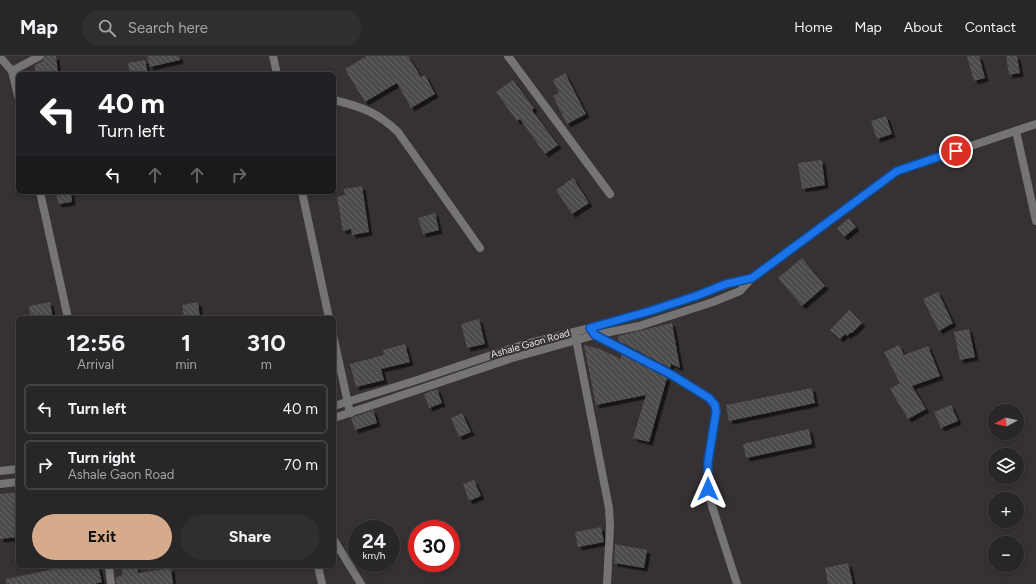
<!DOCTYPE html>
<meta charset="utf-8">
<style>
body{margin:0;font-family:Figtree,sans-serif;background:#302e2e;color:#f1f3f6;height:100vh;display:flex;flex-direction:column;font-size:15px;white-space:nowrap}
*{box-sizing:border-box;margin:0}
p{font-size:13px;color:#a5a5a7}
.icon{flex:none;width:22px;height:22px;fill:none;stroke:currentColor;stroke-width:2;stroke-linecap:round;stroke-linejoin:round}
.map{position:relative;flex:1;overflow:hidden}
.details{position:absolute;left:16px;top:260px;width:320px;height:252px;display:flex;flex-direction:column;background:#282626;border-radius:6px;box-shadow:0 2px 6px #0003,0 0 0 1px #444343}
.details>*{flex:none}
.guide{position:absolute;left:16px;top:16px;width:320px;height:122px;border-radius:6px;box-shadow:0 2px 6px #0003,0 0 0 1px #444343;background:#202124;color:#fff;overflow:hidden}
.needle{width:26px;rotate:262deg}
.tools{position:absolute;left:988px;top:348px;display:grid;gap:8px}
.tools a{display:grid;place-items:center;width:36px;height:36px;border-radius:50%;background:#282626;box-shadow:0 2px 6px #0003,0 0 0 1px #444343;font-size:20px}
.speed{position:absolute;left:348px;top:464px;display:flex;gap:8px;font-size:20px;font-weight:700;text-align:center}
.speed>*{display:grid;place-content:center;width:52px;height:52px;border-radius:50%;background:#282626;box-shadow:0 2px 6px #0003,0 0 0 1px #444343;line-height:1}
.speed small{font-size:10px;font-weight:400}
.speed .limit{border:6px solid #d22;background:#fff;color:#111}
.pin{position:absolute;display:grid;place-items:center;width:34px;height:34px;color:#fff;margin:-17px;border:2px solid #fff;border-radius:50%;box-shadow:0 1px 4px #0007}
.me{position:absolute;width:44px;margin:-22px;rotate:0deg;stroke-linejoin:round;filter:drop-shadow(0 0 3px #0008)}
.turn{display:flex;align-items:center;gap:14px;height:84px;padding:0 16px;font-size:18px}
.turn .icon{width:52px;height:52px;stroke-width:2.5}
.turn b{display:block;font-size:28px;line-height:34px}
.lanes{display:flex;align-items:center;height:38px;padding:0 16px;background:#0003;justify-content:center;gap:20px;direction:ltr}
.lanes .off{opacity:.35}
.eta{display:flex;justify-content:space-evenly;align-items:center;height:68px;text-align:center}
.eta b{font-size:24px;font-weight:700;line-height:28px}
.action{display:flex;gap:8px;margin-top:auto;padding:8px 16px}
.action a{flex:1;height:46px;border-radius:24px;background:#d6ab8b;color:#111;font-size:16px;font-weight:700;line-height:46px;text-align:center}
.action a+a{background:#302e2e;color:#f1f3f6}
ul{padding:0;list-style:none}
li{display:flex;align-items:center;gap:12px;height:50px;margin:0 8px 6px;padding:0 8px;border:2px solid #444343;border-radius:6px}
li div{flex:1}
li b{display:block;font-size:15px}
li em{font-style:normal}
header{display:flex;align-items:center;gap:24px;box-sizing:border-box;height:56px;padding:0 20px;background:#282626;border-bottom:1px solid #444343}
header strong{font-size:19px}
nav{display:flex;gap:22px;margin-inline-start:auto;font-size:14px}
.search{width:280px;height:36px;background:#302e2e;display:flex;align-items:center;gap:10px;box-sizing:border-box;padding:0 14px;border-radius:22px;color:#a5a5a7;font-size:15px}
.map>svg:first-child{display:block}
</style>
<header>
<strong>Map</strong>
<div class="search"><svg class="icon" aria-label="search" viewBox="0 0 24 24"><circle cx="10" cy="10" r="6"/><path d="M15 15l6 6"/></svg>Search here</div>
<nav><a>Home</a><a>Map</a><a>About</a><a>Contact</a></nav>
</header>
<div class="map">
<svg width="1036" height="528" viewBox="0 0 1036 528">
<defs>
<pattern id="building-back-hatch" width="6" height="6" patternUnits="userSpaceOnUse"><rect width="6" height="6" fill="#4e4b4b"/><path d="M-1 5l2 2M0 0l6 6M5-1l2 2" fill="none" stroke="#686565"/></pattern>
<filter id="shadow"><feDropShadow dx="3.5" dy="3.5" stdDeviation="0" flood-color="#0009"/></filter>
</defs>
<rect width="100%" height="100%" fill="#363233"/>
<g fill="url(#building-back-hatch)" filter="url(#shadow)">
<path d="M45,0H56L58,18H35V9L43,5Z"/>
<path d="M147,0H179L180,4L150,11Z"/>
<path d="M367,0H408L421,21L425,19L435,38L411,52L397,27L365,46L345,13Z"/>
<path d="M967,0H979L985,22L974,25Z"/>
<path d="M1006,0H1017L1020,17L1009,19Z"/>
<path d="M145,4L148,18H130L128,7Z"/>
<path d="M565,17L586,58L567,68L553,40L559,37L553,24Z"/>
<path d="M513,24L534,52L532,54L558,89L545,98L520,63L517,65L496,36Z"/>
<path d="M886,60L892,78L877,83L871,65Z"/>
<path d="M822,104L825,129L802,133L798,107Z"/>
<path d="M573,122L589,147L572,158L556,134Z"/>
<path d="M362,130L369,176L352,179L351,173L343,175L337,141L345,139L344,133Z"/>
<path d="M56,136H71L72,146L58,148Z"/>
<path d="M435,157L439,174L423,178L418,162Z"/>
<path d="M849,162L856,171L844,181L837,172Z"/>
<path d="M802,202L825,230L802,250L778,222Z"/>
<path d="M938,236L953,267L939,275L923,243Z"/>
<path d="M50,246L53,262H31L29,250Z"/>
<path d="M198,246L200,262H184L182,249Z"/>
<path d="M849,254L862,267L852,277L851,276L847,280L845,278L840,283L830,274Z"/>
<path d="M479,263L485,288L467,292L461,268Z"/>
<path d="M672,267L680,312L671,308L670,312L619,285L618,280Z"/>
<path d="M969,273L975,301L960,304L954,276Z"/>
<path d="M405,288L410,306L381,313L384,324L356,331L350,308L384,299L383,294Z"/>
<path d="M584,289L600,293L621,303V298L667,322L649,386L633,382L646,339L596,349Z"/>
<path d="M899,289L904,299L928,290L940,320L912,330L926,353L908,363L890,333L900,327L884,296Z"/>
<path d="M812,332L815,347L729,365L726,349Z"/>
<path d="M437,333L442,347L429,352L424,338Z"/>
<path d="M951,349L958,365L941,372L934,356Z"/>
<path d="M373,354L377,367L355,374L351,362Z"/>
<path d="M462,357L471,376L459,381L451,362Z"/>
<path d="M809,373L812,388L746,402L743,388Z"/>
<path d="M474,424L481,440L469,445L463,428Z"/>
<path d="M18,436V481L0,483V438Z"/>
<path d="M601,471L604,486L578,491L575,476Z"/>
<path d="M615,488L647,494L644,512L614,507Z"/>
<path d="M848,507L853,528H828L825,512Z"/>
<path d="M69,510H98L102,526L94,528H6V523Z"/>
<path d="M137,511L138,517L171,512L173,528H116V521L122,520V513Z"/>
</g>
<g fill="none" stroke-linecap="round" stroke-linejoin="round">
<g stroke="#757373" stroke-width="8">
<path d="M273,0L277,18"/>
<path d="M508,0L610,138"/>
<path d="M0,1L12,15"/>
<path d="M18,40L12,15L40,0"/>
<path d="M334,44C362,51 377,56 398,76L480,192"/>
<path d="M1016,75L1036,165"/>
<path d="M40,136L68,262"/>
<path d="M302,136L329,262"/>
<path d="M590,272L595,279L672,319L709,341L715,349L716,356L708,406V433L712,450L737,528"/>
<path d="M575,278L609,452L610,470L607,528"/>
<path d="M334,283L350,357"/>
<path d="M334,484L361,528"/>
<path d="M109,510L111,528"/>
<path d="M318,510L322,528"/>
</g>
<g stroke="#757373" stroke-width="8">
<path d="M334,350L411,326L522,289L590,272L649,255L696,240L726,228L751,223"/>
<path d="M334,362L509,303L595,279L639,270L713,246L740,235L751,223L897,115L1036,68"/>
<path d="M0,415L18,413"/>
<path d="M0,428L18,426"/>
</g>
</g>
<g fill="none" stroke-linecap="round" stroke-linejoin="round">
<g stroke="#114b97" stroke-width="10">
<path id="route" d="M708,433V406L716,356L715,349L709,342L672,319L595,279L590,272L650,255L696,240L726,228L752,222L897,115L956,95"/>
</g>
<use href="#route" stroke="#1a73e8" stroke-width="7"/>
</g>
<g text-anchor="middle" stroke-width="4" stroke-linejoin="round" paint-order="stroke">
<g font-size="10" fill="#e6e4e4" stroke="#363233">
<text transform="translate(530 287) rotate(-16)" y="4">Ashale Gaon Road</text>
</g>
</g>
</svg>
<div class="tools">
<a><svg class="needle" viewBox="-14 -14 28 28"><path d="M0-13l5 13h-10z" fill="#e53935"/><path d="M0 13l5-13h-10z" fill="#a5a5a7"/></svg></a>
<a><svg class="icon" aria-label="layers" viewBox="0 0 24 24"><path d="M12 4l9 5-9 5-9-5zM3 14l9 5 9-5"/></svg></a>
<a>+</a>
<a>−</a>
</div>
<div class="speed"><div>24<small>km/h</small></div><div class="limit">30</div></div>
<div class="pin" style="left:956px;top:95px;background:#d93025"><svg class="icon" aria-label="arrive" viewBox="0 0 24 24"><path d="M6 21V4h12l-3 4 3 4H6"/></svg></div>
<svg class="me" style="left:708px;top:433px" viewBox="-20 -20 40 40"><path d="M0-17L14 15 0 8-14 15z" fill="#1a73e8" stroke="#fff" stroke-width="4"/></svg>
<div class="guide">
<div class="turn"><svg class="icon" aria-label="left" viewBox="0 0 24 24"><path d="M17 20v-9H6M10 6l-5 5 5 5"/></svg><div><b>40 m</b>Turn left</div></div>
<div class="lanes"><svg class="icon" aria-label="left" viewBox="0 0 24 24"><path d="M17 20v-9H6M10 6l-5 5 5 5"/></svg><svg class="icon off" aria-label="ahead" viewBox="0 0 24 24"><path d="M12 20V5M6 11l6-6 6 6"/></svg><svg class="icon off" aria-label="ahead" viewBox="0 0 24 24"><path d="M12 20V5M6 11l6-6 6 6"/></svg><svg class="icon off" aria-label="right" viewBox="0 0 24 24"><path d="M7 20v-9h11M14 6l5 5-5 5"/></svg></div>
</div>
<section class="details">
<div class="eta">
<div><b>12:56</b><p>Arrival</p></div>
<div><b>1</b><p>min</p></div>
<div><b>310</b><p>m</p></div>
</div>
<ul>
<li><svg class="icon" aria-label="left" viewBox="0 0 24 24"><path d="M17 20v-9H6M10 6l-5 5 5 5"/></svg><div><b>Turn left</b></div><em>40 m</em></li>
<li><svg class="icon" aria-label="right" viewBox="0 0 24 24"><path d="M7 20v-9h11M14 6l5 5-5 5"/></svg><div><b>Turn right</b><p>Ashale Gaon Road</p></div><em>70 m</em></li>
</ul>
<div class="action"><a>Exit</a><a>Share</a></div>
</section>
</div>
